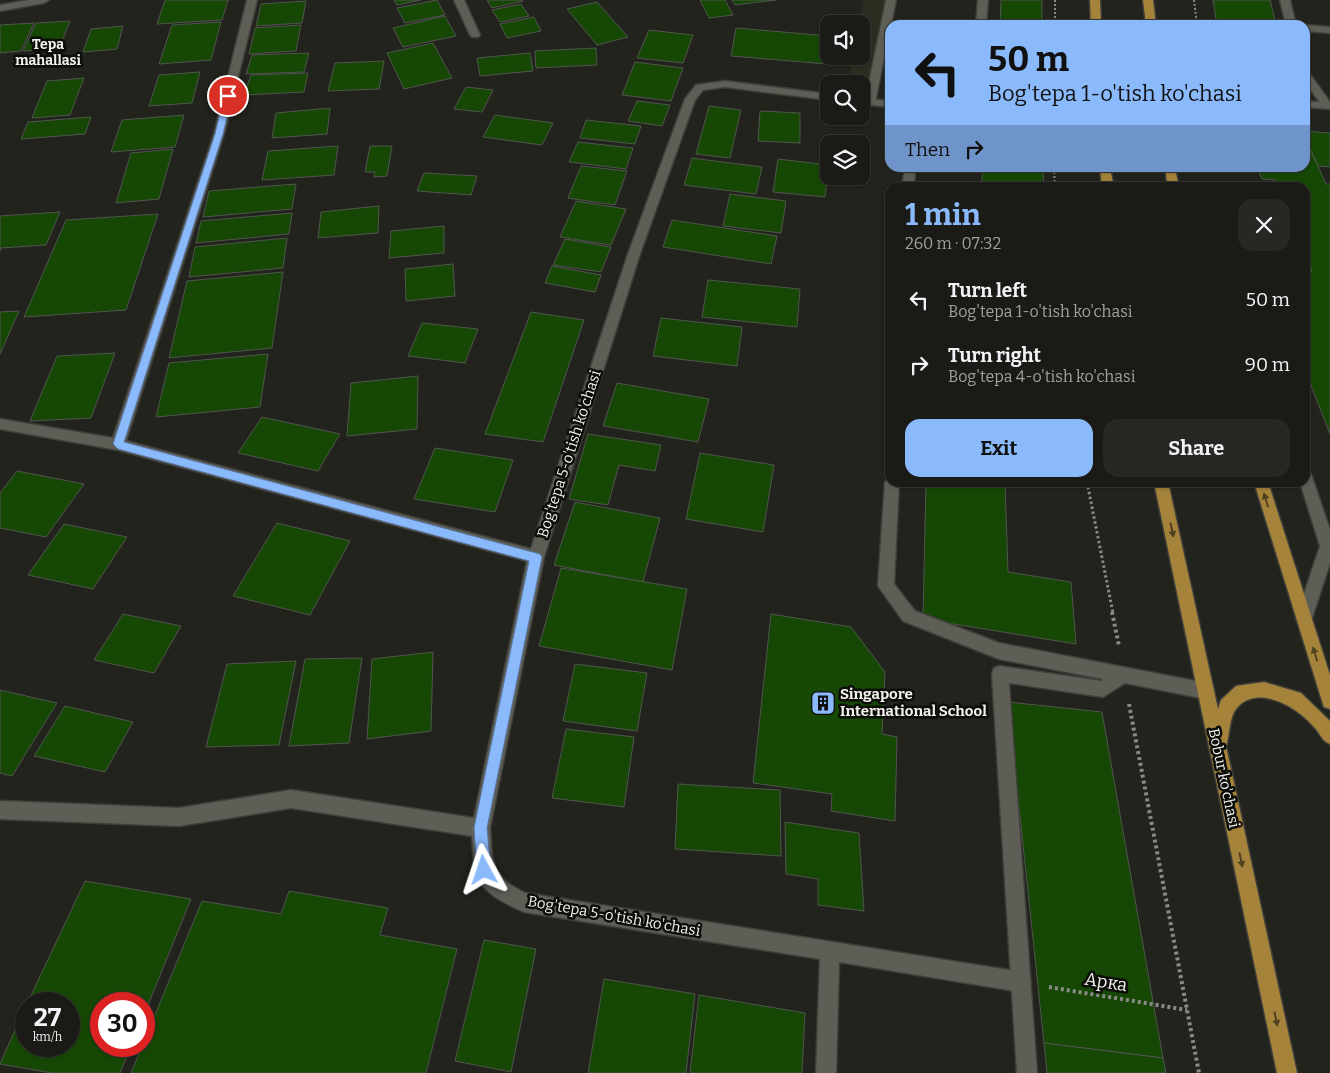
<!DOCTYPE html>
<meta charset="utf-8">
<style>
body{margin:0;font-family:Bitter,serif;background:#272723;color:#f1f3f6;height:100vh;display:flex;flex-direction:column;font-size:19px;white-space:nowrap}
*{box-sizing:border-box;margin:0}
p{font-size:16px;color:#9fa1a1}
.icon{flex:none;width:28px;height:28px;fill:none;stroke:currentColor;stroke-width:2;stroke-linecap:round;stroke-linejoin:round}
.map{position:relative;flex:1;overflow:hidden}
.sheet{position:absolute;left:885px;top:182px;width:425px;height:305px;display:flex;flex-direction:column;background:#1a1a16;border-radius:15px;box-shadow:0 1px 4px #0004,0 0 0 1px #383835}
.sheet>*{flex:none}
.hud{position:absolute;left:885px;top:20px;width:425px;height:152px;border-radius:15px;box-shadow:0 1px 4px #0004,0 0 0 1px #383835;background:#8bbafc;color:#111;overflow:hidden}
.tools{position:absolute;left:820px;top:15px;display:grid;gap:10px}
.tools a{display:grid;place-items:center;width:50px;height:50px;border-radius:10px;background:#1a1a16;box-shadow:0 1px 4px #0004,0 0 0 1px #383835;font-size:25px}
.speed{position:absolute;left:15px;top:992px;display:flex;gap:10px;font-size:25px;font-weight:700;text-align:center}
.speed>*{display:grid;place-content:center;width:65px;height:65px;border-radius:50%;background:#1a1a16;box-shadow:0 1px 4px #0004,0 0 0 1px #383835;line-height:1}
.speed small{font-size:12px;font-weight:400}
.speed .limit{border:8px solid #d22;background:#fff;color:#111}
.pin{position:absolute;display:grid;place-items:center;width:42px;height:42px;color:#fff;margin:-21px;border:2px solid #fff;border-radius:50%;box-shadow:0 1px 5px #0007}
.me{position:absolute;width:55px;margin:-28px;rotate:355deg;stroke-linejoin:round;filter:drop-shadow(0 0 4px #0008)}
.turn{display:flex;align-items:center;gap:18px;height:105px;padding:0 20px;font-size:22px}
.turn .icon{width:65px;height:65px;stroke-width:2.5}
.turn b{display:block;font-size:35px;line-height:42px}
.then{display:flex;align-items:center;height:48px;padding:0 20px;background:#0003;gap:10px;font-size:19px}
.round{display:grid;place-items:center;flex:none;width:52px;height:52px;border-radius:15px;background:#272723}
.summary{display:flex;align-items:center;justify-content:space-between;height:85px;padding:0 20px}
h1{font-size:30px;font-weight:700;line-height:38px;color:#8bbafc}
.action{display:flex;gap:10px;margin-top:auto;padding:10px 20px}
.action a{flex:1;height:58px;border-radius:15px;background:#8bbafc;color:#111;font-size:20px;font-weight:700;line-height:58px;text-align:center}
.action a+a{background:#272723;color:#f1f3f6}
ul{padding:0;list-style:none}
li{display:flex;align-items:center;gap:15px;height:65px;padding:0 20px}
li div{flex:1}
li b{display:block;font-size:19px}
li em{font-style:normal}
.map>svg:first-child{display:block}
</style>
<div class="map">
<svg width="1330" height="1073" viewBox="0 0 1330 1073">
<rect width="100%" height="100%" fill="#23231d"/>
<path fill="#2c2d21" d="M864,0H885L868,96L861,95V84H848L853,56H861V24H859Z"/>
<g fill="#164704" stroke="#50554f">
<path d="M165,0H228L222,20L157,24Z"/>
<path d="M394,0H421L397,5Z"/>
<path d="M437,0L445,15L405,23L397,8Z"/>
<path d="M487,0H522L523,1L492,8Z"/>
<path d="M700,0H725L733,15L709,18Z"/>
<path d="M732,0H776L735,5Z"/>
<path d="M1001,0H1042V25H1000Z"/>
<path d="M1213,0H1270L1276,25H1217Z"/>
<path d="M306,1L302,23L256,26L261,4Z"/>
<path d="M597,2L628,37L597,45L567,9Z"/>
<path d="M521,4L529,16L500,22L492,10Z"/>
<path d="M445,16L456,36L403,47L393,28Z"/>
<path d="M534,17L541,31L507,38L500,24Z"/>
<path d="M70,21L59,49L23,51L36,23Z"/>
<path d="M221,22L211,60L159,64L172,25Z"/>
<path d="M34,23L21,51L0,53V25Z"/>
<path d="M301,25L296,51L249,54L255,28Z"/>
<path d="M123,26L117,49L83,52L91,29Z"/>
<path d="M736,28L829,36L827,64L731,56Z"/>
<path d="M649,30L693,35L683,63L637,58Z"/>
<path d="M433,43L452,78L404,89L387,53Z"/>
<path d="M596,48L597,65L536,68L535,51Z"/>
<path d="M309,53L304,72L246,74L252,55Z"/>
<path d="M530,53L533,71L480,76L477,58Z"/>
<path d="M384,61L379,89L328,91L335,63Z"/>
<path d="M635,62L683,68L671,101L622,95Z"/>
<path d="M200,72L192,103L149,106L159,75Z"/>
<path d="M308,73L304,92L244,95L251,75Z"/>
<path d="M84,78L70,115L32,118L47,81Z"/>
<path d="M466,87L493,90L482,112L454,109Z"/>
<path d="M637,101L670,105L662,126L628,121Z"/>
<path d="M709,106L741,110L730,158L696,154Z"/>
<path d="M330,108L327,134L272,138L276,113Z"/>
<path d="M760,111L800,113V143L758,141Z"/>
<path d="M184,115L175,147L111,152L122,120Z"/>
<path d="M495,115L553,123L542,145L483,137Z"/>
<path d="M91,117L85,134L21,139L28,122Z"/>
<path d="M586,120L641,126L635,144L580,138Z"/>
<path d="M1305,131L1330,133V167L1318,166L1305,137Z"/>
<path d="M1305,138L1326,184H1330V434L1305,370V270L1312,271L1305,253V188H1279L1276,180L1262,179L1257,168H1305Z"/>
<path d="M578,142L633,148L626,169L569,162Z"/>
<path d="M338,146L334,175L262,180L268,151Z"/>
<path d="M370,146H392L387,176L374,177L375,172H365Z"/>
<path d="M173,149L159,199L116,203L131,153Z"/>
<path d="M692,158L762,167L756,194L684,185Z"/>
<path d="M778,159L829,165L825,197L773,192Z"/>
<path d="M581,166L627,171L615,205L568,198Z"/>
<path d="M983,168H1043L1044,188H981Z"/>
<path d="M424,173L477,176L471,195L417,191Z"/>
<path d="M296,184L292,209L203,217L209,191Z"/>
<path d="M730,194L786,201L781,233L723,226Z"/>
<path d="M576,201L626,209L611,245L560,237Z"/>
<path d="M379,206L378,233L318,238L321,212Z"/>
<path d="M60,212L46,245L1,248L0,251V216Z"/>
<path d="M292,213L289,234L196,243L201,221Z"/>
<path d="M158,214L126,310L24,317L66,220Z"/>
<path d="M672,220L777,236L771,264L663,247Z"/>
<path d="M444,226V253L389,258L391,231Z"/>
<path d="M287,238L283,268L189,277L195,247Z"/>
<path d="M565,239L611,247L601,272L553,265Z"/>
<path d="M453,264L455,296L406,301L405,269Z"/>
<path d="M552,266L601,275L595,292L545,283Z"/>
<path d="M283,272L272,348L169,358L187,281Z"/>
<path d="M708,280L800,289L797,327L702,317Z"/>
<path d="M19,311L0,354V312Z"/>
<path d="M531,312L584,320L543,442L485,434Z"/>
<path d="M661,318L742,327L737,366L653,356Z"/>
<path d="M422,323L478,329L465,363L408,356Z"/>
<path d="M115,353L91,418L30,421L57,356Z"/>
<path d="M268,354L260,407L156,417L169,363Z"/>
<path d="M418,376L417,429L347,436L351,383Z"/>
<path d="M617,383L709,399L698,442L603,426Z"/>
<path d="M262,417L340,434L318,471L238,453Z"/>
<path d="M588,434L661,445L655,471L619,465L608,505L569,499Z"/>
<path d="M435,448L513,460L495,512L414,499Z"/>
<path d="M700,453L774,465L763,532L686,519Z"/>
<path d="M17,471L84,484L46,537L0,528V493Z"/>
<path d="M926,482H1005L1008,572L1071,582L1076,644L923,619Z"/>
<path d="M575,502L660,518L643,582L554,565Z"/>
<path d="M277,523L350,541L310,615L233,596Z"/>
<path d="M64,524L127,537L93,589L28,575Z"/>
<path d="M561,568L687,589L672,670L539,646Z"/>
<path d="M123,614L181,626L154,673L94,660Z"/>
<path d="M771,614L851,627L885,672L882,734L897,737L895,821L831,811L832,794L753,783Z"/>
<path d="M433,652L431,731L367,739L372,659Z"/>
<path d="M362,658L349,743L289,746L305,659Z"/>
<path d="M296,661L279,745L206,747L227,664Z"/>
<path d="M575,664L647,673L637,731L563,721Z"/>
<path d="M0,690L57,703L12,776L0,773Z"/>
<path d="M1008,702L1102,712L1163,1058L1044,1043Z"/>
<path d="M65,706L133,722L105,772L34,756Z"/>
<path d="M566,729L634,737L624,807L552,798Z"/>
<path d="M678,784L780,790L781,856L675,849Z"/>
<path d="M785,822L859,833L864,911L818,905V879L786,874Z"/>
<path d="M85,881L191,899L144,1015V1004H101V1046H131L120,1073H52L0,1064L26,1005V1046H69V1004H27Z"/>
<path d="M289,891L388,908L380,935L457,949L426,1073H131L202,901L281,914Z"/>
<path d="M484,940L536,949L511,1072L455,1061Z"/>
<path d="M604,979L695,994L686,1073H588Z"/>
<path d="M699,995L805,1013L802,1073H690Z"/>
<path d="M1044,1043L1163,1058L1166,1073H1047Z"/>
</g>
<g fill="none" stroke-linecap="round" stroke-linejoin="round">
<g stroke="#3e3f3a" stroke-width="3">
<g id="lane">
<path d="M454,0H464L480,35L478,37H472L470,35Z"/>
<path d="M886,0H896L875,102L870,105L865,102Z"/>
<path d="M978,0H988L986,25H976Z"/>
<path d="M1280,0H1290L1296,25H1286Z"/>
<path d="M1305,25L1330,27V33L1305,31Z"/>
<path d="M1305,72L1309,73L1330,102V107H1323L1305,82Z"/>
<path d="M905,168H915L914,188H902Z"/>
<path d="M1305,471L1310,473L1312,477L1330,530V563L1312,618L1310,623L1304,625L1298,623L1296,618L1320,546L1300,482H1305Z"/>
<path d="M890,477V482H899L894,584L915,611L999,643L1206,683L1212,685L1214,691L1212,697L1206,699L1125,683L1103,697L1009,683L1037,1073H1017L992,674L994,668L1000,666L1101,681L1103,679L999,659L903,621L878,586L885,482Z"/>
</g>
</g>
<g stroke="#3e3f3a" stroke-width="3">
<g id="street">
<path d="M29,0H49L44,3L0,11V5Z"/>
<path d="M247,0H257L224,134L126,441L531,549L628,254L685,99L696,85L725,81L829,94V100L725,87L703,90L695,100L640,254L544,557L490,828C493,865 489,875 525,893L1021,972L1028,975L1031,982L1028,989L1021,992L839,962L836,1073H816L820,959L524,912C504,903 479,892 475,868C473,858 473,846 472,836L291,808L179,826L0,819V801L179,808L291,790L474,818L527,561L118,450L0,429V419L113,438L214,134Z"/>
<path d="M861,98L890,101V107L861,104Z"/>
<path d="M1305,101L1330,103V109L1305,107Z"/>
</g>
</g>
<g stroke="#3e3f3a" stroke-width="3">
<g id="primary">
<path d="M1090,0H1100L1101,25H1091Z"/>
<path d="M1143,0H1153L1156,25H1146Z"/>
<path d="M1100,168H1110L1114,188H1102Z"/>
<path d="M1165,168H1175L1179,188H1168Z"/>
<path d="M1154,482H1168L1218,709L1221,700L1236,686L1264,682L1301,693L1330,721V744C1322,741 1321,735 1315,728C1299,708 1257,682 1236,709C1229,718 1230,735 1226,746L1297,1073H1277Z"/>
<path d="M1254,482H1268L1330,675V709L1324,707L1322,701Z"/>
</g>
</g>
<g stroke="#898a85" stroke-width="2" stroke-dasharray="2 2" stroke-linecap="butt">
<path d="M1055,0V25"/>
<path d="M1194,0L1197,25"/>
<path d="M1054,168L1055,188"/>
</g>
<path stroke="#898a85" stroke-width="3" stroke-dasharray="2.5 2.5" stroke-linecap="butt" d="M1087,482L1113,613"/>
<g stroke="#898a85" stroke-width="4" stroke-dasharray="3 3" stroke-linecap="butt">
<path d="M1112,612L1119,646"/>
<path d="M1129,704L1199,1073"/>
<path d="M1049,987L1187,1010"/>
</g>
<use href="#lane" fill="#5e5e57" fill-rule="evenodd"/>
<use href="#street" fill="#5e5e57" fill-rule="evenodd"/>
<use href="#primary" fill="#a5833a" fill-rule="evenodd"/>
</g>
<defs><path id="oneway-solid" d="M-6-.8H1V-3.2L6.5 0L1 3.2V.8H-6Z" transform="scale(1.25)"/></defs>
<g fill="#51421f">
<use href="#oneway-solid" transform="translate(1266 500) rotate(-107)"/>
<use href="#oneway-solid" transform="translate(1172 530) rotate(78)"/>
<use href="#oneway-solid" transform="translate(1315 654) rotate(-107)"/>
<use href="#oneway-solid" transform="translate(1241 860) rotate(78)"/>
<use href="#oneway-solid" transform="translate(1276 1019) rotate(78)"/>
</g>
<path fill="#8bbafc" stroke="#5a79a4" d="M228,93L232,96L223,134L124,442L540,554L542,557L487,828L491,870L489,875L484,877L479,875L477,870L474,828L529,561L118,449L113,444L215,134L224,96Z"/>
<defs>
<g id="building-square" transform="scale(1.25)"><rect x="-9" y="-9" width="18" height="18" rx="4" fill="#8bbafc" stroke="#0c0c09"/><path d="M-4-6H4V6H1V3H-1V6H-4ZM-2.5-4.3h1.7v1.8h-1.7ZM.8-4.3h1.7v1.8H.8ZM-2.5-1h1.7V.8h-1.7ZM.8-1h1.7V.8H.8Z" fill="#111"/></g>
</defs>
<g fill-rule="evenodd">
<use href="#building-square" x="823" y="703"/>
</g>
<g text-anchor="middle" stroke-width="5" stroke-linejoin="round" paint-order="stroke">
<g font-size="14" font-weight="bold" fill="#f1f2ee" stroke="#0c0c09">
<text x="48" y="49">Tepa<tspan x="48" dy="16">mahallasi</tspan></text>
</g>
<g font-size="15" fill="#f1f2ee" stroke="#0c0c09">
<text transform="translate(569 454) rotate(-72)" y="5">Bog'tepa 5-o'tish ko'chasi</text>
<text transform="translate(1224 778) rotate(78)" y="5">Bobur ko'chasi</text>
<text transform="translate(614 916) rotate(10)" y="5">Bog'tepa 5-o'tish ko'chasi</text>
</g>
<g font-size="15" font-weight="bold" fill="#f1f2ee" stroke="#0c0c09" text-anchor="start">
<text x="840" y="699">Singapore<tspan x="840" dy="17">International School</tspan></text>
</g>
<g font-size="18" fill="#f1f2ee" stroke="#0c0c09">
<text transform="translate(1106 982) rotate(9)" y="6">Арка</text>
</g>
</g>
</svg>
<div class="tools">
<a><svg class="icon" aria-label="sound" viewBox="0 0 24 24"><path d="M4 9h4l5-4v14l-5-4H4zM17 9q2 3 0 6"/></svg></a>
<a><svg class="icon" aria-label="search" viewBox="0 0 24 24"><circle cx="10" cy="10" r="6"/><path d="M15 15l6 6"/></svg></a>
<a><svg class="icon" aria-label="layers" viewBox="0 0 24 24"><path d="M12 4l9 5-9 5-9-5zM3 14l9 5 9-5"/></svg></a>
</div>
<div class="speed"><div>27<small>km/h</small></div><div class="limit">30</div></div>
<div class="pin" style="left:228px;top:96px;background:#d93025"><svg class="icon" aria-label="arrive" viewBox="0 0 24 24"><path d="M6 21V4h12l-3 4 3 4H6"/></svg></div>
<svg class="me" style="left:484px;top:870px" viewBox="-20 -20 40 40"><path d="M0-17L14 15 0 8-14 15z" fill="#8bbafc" stroke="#fff" stroke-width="4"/></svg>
<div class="hud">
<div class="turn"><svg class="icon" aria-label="left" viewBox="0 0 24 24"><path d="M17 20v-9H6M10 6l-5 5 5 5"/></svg><div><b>50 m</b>Bog'tepa 1-o'tish ko'chasi</div></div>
<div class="then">Then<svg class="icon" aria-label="right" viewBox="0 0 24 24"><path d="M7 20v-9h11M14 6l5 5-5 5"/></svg></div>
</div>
<section class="sheet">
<div class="summary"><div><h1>1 min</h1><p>260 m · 07:32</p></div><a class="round"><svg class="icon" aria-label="close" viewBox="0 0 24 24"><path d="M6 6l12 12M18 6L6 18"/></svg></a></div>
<ul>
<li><svg class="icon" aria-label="left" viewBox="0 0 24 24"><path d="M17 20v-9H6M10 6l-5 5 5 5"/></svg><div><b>Turn left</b><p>Bog'tepa 1-o'tish ko'chasi</p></div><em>50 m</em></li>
<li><svg class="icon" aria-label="right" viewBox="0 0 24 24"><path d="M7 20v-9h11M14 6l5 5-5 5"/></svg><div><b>Turn right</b><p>Bog'tepa 4-o'tish ko'chasi</p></div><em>90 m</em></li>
</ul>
<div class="action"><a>Exit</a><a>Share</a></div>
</section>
</div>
